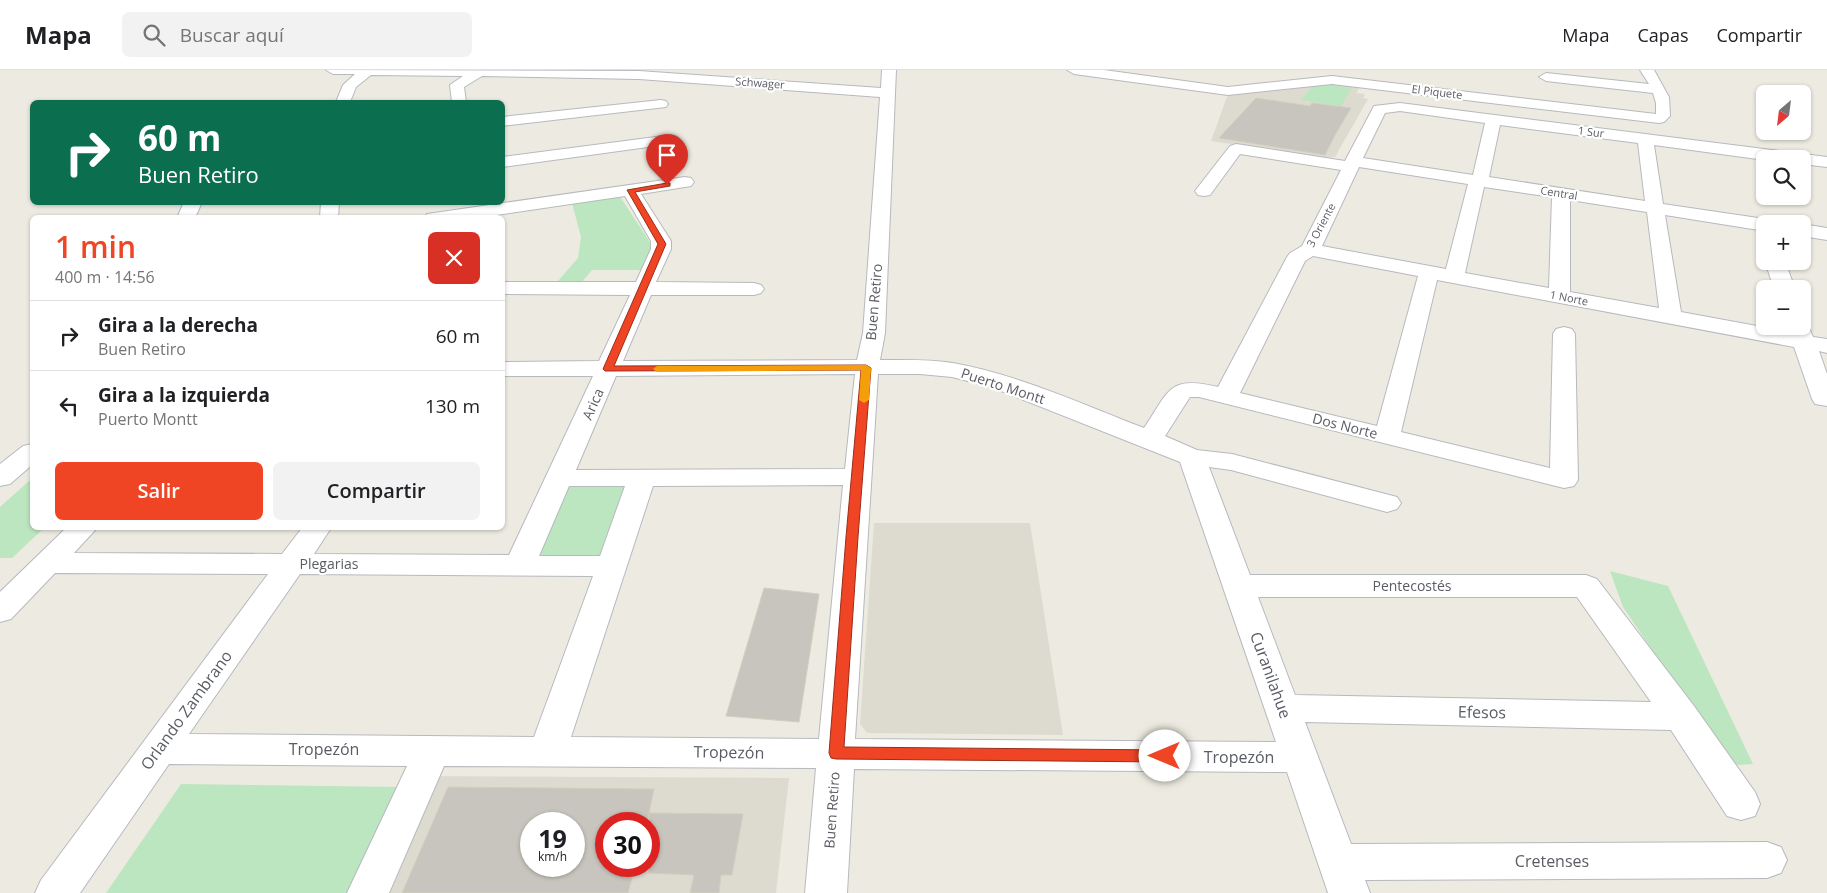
<!DOCTYPE html>
<html lang="es">
<meta charset="utf-8">
<style>
body{margin:0;font-family:"Open Sans",sans-serif;background:#f2f2f2;color:#202124;height:100vh;display:flex;flex-direction:column;font-size:19px;white-space:nowrap}
*{box-sizing:border-box;margin:0}
p{font-size:16px;color:#757577}
.icon{flex:none;width:28px;height:28px;fill:none;stroke:currentColor;stroke-width:2;stroke-linecap:round;stroke-linejoin:round}
.map{position:relative;flex:1;overflow:hidden}
.panel{position:absolute;left:30px;top:145px;width:475px;height:315px;display:flex;flex-direction:column;background:#fff;border-radius:8px;box-shadow:0 1px 4px #0004}
.panel>*{flex:none}
.hud{position:absolute;left:30px;top:30px;width:475px;height:105px;border-radius:8px;box-shadow:0 1px 4px #0004;background:#0b6e4f;color:#fff;overflow:hidden}
.needle{width:32px;rotate:208deg}
.controls{position:absolute;left:1756px;top:15px;display:grid;gap:10px}
.controls a{display:grid;place-items:center;width:55px;height:55px;border-radius:8px;background:#fff;box-shadow:0 1px 4px #0004;font-size:25px}
.speed{position:absolute;left:520px;top:742px;display:flex;gap:10px;font-size:25px;font-weight:700;text-align:center}
.speed>*{display:grid;place-content:center;width:65px;height:65px;border-radius:50%;background:#fff;box-shadow:0 1px 4px #0004;line-height:1}
.speed small{font-size:12px;font-weight:400}
.speed .limit{border:8px solid #d22;background:#fff;color:#111}
.pin{position:absolute;display:grid;place-items:center;width:42px;height:42px;color:#fff;margin:-51px -21px;border-radius:50% 50% 50% 0;rotate:-45deg;box-shadow:0 0 5px #0007}
.pin .icon{rotate:45deg}
.me{position:absolute;width:55px;margin:-28px;rotate:270deg;stroke-linejoin:round;filter:drop-shadow(0 0 4px #0008)}
.turn{display:flex;align-items:center;gap:18px;height:105px;padding:0 25px;font-size:22px}
.turn .icon{width:65px;height:65px;stroke-width:2.5}
.turn b{display:block;font-size:35px;line-height:42px}
.round{display:grid;place-items:center;flex:none;width:52px;height:52px;border-radius:8px;background:#f2f2f2}
.headline{display:flex;align-items:center;justify-content:space-between;height:85px;padding:0 25px}
h1{font-size:30px;font-weight:600;line-height:38px;color:#ef4525}
.primary-button{display:flex;gap:10px;margin-top:auto;padding:10px 25px}
.primary-button a{flex:1;height:58px;border-radius:8px;background:#ef4525;color:#fff;font-size:20px;font-weight:600;line-height:58px;text-align:center}
.primary-button a+a{background:#f2f2f2;color:#202124}
ul{padding:0;list-style:none}
li{display:flex;align-items:center;gap:15px;height:70px;padding:0 25px;border-top:1px solid #e0e0e0}
li div{flex:1}
li b{display:block;font-size:19px}
li em{font-style:normal}
header{display:flex;align-items:center;gap:30px;box-sizing:border-box;height:70px;padding:0 25px;background:#fff;border-bottom:1px solid #e0e0e0}
header strong{font-size:24px}
nav{display:flex;gap:28px;margin-inline-start:auto;font-size:18px}
.search{width:350px;height:45px;background:#f2f2f2;display:flex;align-items:center;gap:12px;box-sizing:border-box;padding:0 18px;border-radius:8px;color:#757577;font-size:19px}
.map>svg:first-child{display:block}
</style>
<header>
<strong>Mapa</strong>
<div class="search"><svg class="icon" aria-label="search" viewBox="0 0 24 24"><circle cx="10" cy="10" r="6"/><path d="M15 15l6 6"/></svg>Buscar aquí</div>
<nav><a>Mapa</a><a>Capas</a><a>Compartir</a></nav>
</header>
<div class="map">
<svg width="1827" height="823" viewBox="0 0 1827 823">
<rect width="100%" height="100%" fill="#edebe1"/>
<g fill="#dddbd0" fill-rule="evenodd">
<path d="M1320,11L1362,15L1356,23L1365,24L1363,28L1368,29L1335,87L1321,88L1211,71L1228,24Z"/>
<path d="M874,453H1030L1063,665L867,663L860,654Z"/>
<path d="M426,706L789,708L776,823H373ZM531,754H574V796H531ZM606,754H649V796H606Z"/>
</g>
<g fill="#bce6bf">
<path d="M1315,13L1352,18L1341,36L1301,30Z"/>
<path d="M619,125L653,177L641,200H592L582,212L558,211L578,188L581,167L572,133Z"/>
<path d="M29,411H32V458H44L12,488H0V437Z"/>
<path d="M571,412H626L607,486L536,490Z"/>
<path d="M1610,501L1668,516L1753,694L1737,695L1701,652L1623,537Z"/>
<path d="M181,714L402,717L351,823H106Z"/>
</g>
<g fill="#c8c5be" stroke="#d2cebf" fill-rule="evenodd">
<path d="M1256,28L1310,36L1312,33L1351,38L1335,65L1325,85L1219,68Z"/>
<path d="M764,518L819,524L799,652L726,646Z"/>
<path d="M448,717L654,719L649,743L743,744L732,805H721L719,823H690L694,805L649,803V745L647,754H606V796H635L628,823H402ZM531,754H574V796H531Z"/>
</g>
<g fill="none" stroke-linecap="round" stroke-linejoin="round">
<g stroke="#b6b9be" stroke-width="2">
<g id="street">
<path d="M326,0L639,1L881,18L882,0H896L885,263L880,290C904,290 929,289 953,293C1019,305 1082,334 1144,358C1170,320 1168,305 1218,317L1287,187L1290,183L1302,176L1341,100L1240,84L1210,125L1204,126L1198,125L1195,121L1230,76L1236,74L1345,91L1374,36L1400,33L1827,87V97L1802,94V89L1765,90L1654,75L1663,134L1765,149L1772,151L1773,154H1765V161L1665,145L1681,242L1789,262V256H1802V252L1807,253L1813,267L1827,269V283L1819,281L1827,304V336L1815,334L1812,329L1794,277L1437,210L1401,362L1550,398L1553,264L1556,259L1564,257L1572,259L1575,264L1578,410L1574,416L1564,418L1199,327H1190L1165,366L1197,380L1232,384L1397,427L1401,433L1397,439L1387,442L1231,400L1209,397L1250,505H1586L1597,509L1694,636L1755,722L1760,734L1755,746L1741,750L1727,746L1671,660L1305,652L1351,774L1767,772L1781,777L1787,790L1781,803L1767,808L1365,810L1370,823H1328L1287,702L854,699L847,823H805L816,698L444,696L389,823H347L407,696L169,694L80,823H35L41,810L268,504L55,503L11,549L0,552V522L66,458H97L74,483L282,484L302,458H331L314,484L509,485L593,306H502V292L599,291L630,225L502,224V212H636L651,179V171L625,126L476,148H425L427,144L685,107L691,108L694,112L691,116L641,124L671,171V179L656,212L754,213L761,215L764,219L761,223L754,225H651L623,291L857,290L863,263L880,27L639,9L482,6L464,17L466,32H452L450,15L463,6L371,5L356,17L350,32H336L343,15L355,4H333ZM1400,41L1485,53L1473,105L1363,88L1385,43ZM1500,55L1638,73L1645,131L1489,107ZM1359,97L1468,114L1446,199L1322,176ZM1484,117L1552,127L1549,218L1465,203ZM1570,130L1647,142L1659,238L1570,222ZM1313,186L1418,206L1377,356L1240,323L1305,191ZM855,304L845,399L576,400L616,306ZM878,304H920L952,307L991,317L1180,392L1276,672L855,669ZM843,415L819,669L571,667L653,416ZM569,416H625L600,486H539ZM300,504L593,506L534,667L189,664ZM1258,527H1577L1651,632L1295,625Z"/>
<path d="M1067,0H1104L1228,17L1332,6L1656,44V33L1653,23L1546,11L1539,7L1546,3L1649,14L1640,0H1654L1669,27L1670,46L1664,52L1659,53L1332,14L1228,25L1074,4Z"/>
<path d="M661,30L666,31L668,34L666,37L502,56V47Z"/>
<path d="M671,65L677,67L679,70L677,73L502,97V87Z"/>
<path d="M184,132H202L195,148H177Z"/>
<path d="M321,132H339L338,148H320Z"/>
<path d="M1802,154L1827,158V170L1802,166Z"/>
<path d="M1765,191H1785L1795,219H1774Z"/>
<path d="M32,374V395L10,414L0,416V394L23,376Z"/>
</g>
</g>
<use href="#street" fill="#fff" fill-rule="evenodd"/>
</g>
<path fill="#ef4525" stroke="#9b2d18" d="M667,113H670V116L635,122L666,174L614,296L866,295L871,298L858,467L844,677L1165,680L1170,682L1172,686L1170,690L1165,692L836,689L831,688L829,683L846,467L861,300L605,301L603,299L658,174L627,120Z"/>
<path fill="#f59e0b" d="M866,295L871,298L869,330L864,333L859,330L861,300L657,302L653,299L657,296Z"/>
<g text-anchor="middle" stroke-width="4.5" stroke-linejoin="round" paint-order="stroke">
<g font-size="11" fill="#595d63" stroke="#fff">
<text transform="translate(760 13) rotate(4)" y="4">Schwager</text>
<text transform="translate(1437 22) rotate(7)" y="4">El Piquete</text>
<text transform="translate(1591 62) rotate(7)" y="4">1 Sur</text>
<text transform="translate(1559 123) rotate(9)" y="4">Central</text>
<text transform="translate(1321 155) rotate(-62)" y="4">3 Oriente</text>
<text transform="translate(1569 228) rotate(11)" y="4">1 Norte</text>
</g>
<g font-size="14" fill="#595d63" stroke="#fff">
<text transform="translate(874 232) rotate(-85)" y="5">Buen Retiro</text>
<text transform="translate(1003 316) rotate(18)" y="5">Puerto Montt</text>
<text transform="translate(593 334) rotate(-66)" y="5">Arica</text>
<text transform="translate(1345 356) rotate(14)" y="5">Dos Norte</text>
<text x="329" y="499">Plegarias</text>
<text x="1412" y="521">Pentecostés</text>
<text transform="translate(832 740) rotate(-86)" y="5">Buen Retiro</text>
</g>
<g font-size="16" fill="#595d63" stroke="#fff">
<text transform="translate(1271 605) rotate(70)" y="6">Curanilahue</text>
<text transform="translate(186 640) rotate(-54)" y="6">Orlando Zambrano</text>
<text transform="translate(1482 642) rotate(1)" y="6">Efesos</text>
<text x="324" y="685">Tropezón</text>
<text transform="translate(729 682) rotate(1)" y="6">Tropezón</text>
<text x="1239" y="693">Tropezón</text>
<text x="1552" y="797">Cretenses</text>
</g>
</g>
</svg>
<div class="controls">
<a><svg class="needle" viewBox="-14 -14 28 28"><path d="M0-13l5 13h-10z" fill="#e53935"/><path d="M0 13l5-13h-10z" fill="#757577"/></svg></a>
<a><svg class="icon" aria-label="search" viewBox="0 0 24 24"><circle cx="10" cy="10" r="6"/><path d="M15 15l6 6"/></svg></a>
<a>+</a>
<a>−</a>
</div>
<div class="speed"><div>19<small>km/h</small></div><div class="limit">30</div></div>
<div class="pin" style="left:667px;top:115px;background:#d93025"><svg class="icon" aria-label="arrive" viewBox="0 0 24 24"><path d="M6 21V4h12l-3 4 3 4H6"/></svg></div>
<svg class="me" style="left:1165px;top:686px" viewBox="-20 -20 40 40"><circle r="19" fill="#fff"/><path d="M0-13L10 11 0 6-10 11z" fill="#ef4525"/></svg>
<div class="hud">
<div class="turn"><svg class="icon" aria-label="right" viewBox="0 0 24 24"><path d="M7 20v-9h11M14 6l5 5-5 5"/></svg><div><b>60 m</b>Buen Retiro</div></div>
</div>
<section class="panel">
<div class="headline"><div><h1>1 min</h1><p>400 m · 14:56</p></div><a class="round" style="background:#d93025;color:#fff"><svg class="icon" aria-label="close" viewBox="0 0 24 24"><path d="M6 6l12 12M18 6L6 18"/></svg></a></div>
<ul>
<li><svg class="icon" aria-label="right" viewBox="0 0 24 24"><path d="M7 20v-9h11M14 6l5 5-5 5"/></svg><div><b>Gira a la derecha</b><p>Buen Retiro</p></div><em>60 m</em></li>
<li><svg class="icon" aria-label="left" viewBox="0 0 24 24"><path d="M17 20v-9H6M10 6l-5 5 5 5"/></svg><div><b>Gira a la izquierda</b><p>Puerto Montt</p></div><em>130 m</em></li>
</ul>
<div class="primary-button"><a>Salir</a><a>Compartir</a></div>
</section>
</div>
